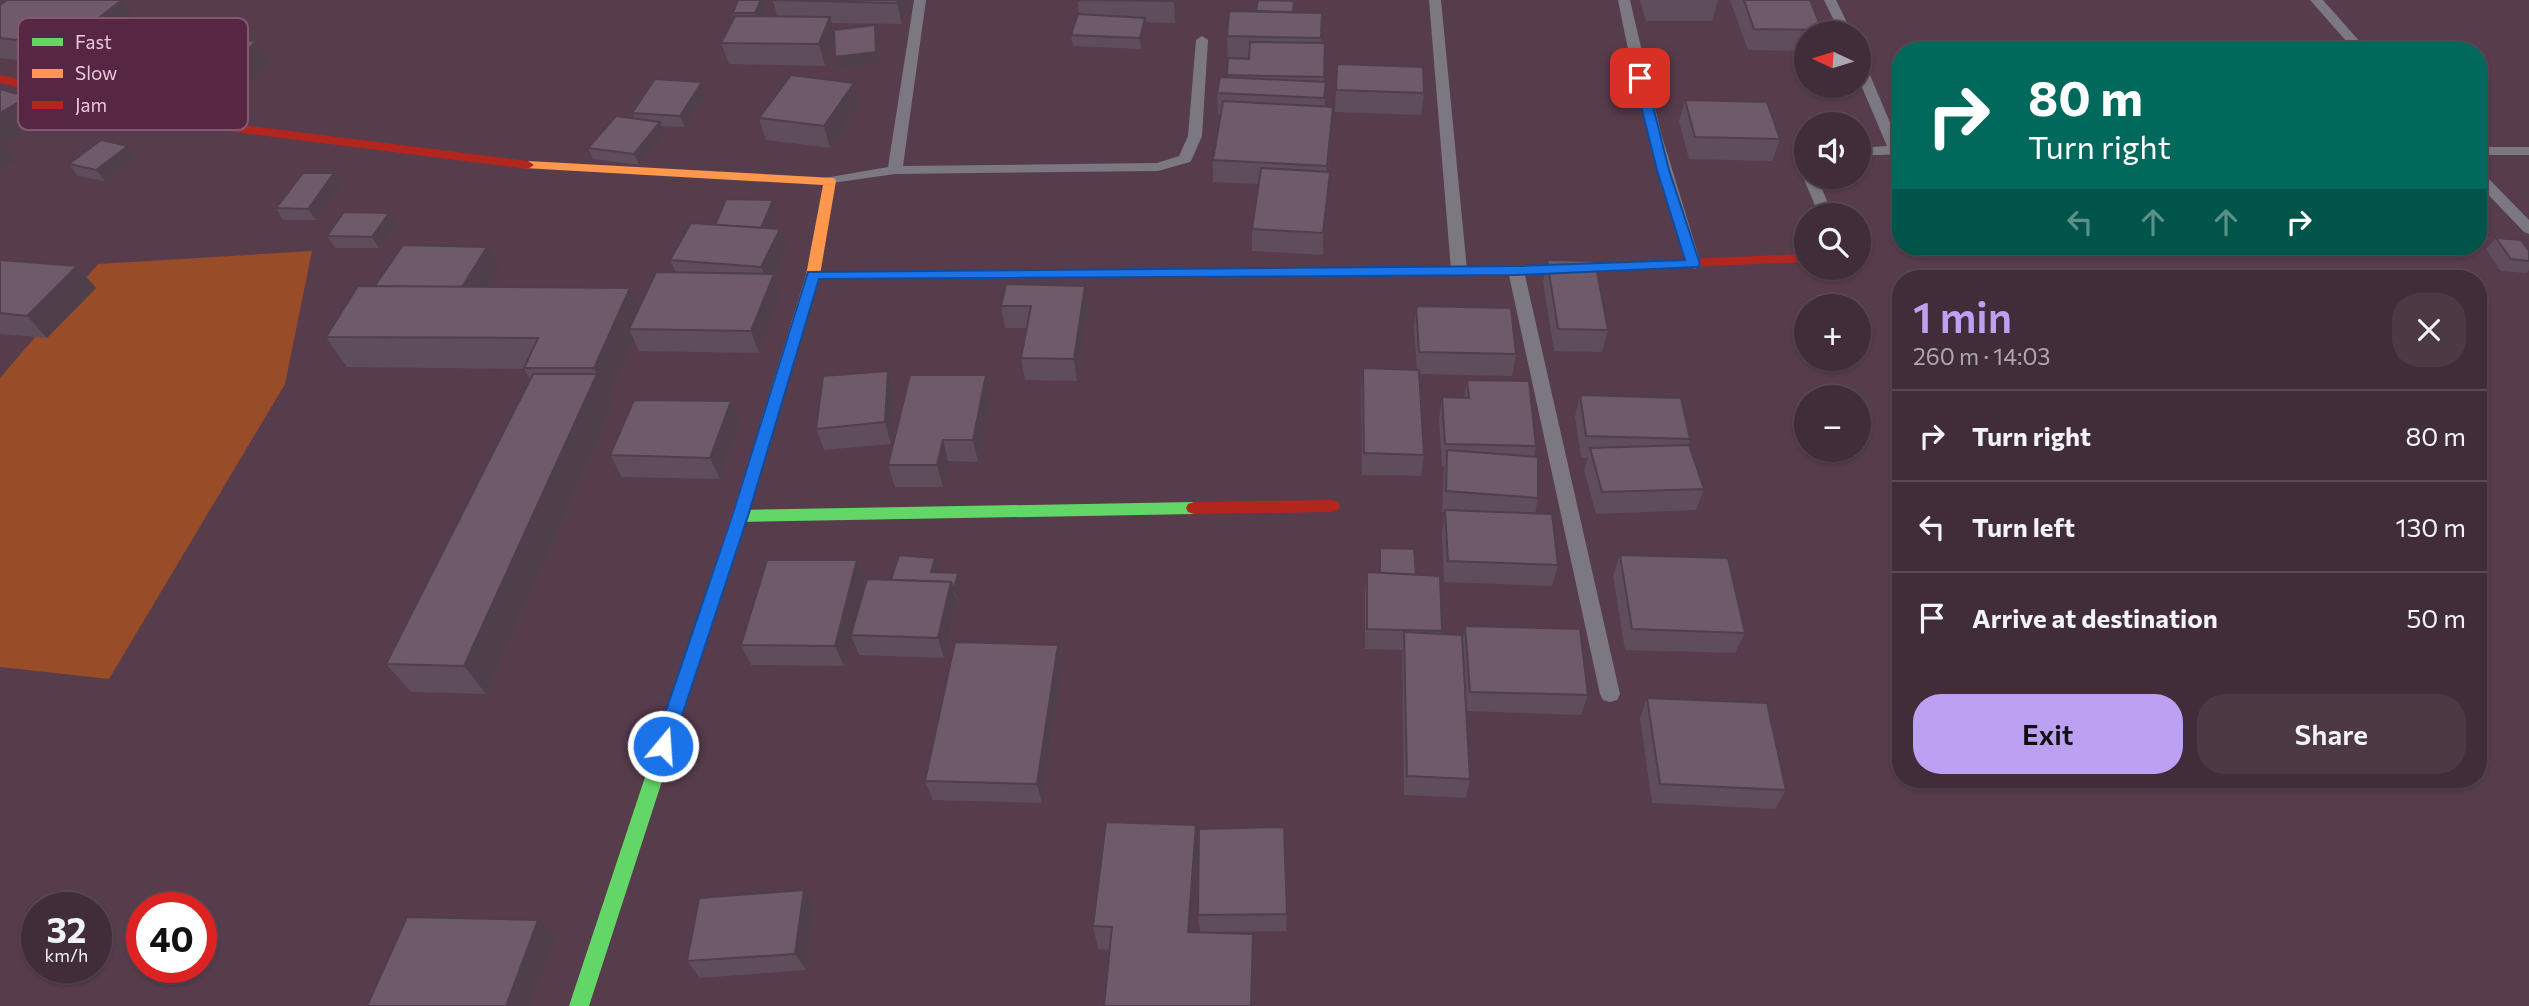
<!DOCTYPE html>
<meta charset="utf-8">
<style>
body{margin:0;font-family:Commissioner,sans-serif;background:#4c3944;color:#f1f3f6;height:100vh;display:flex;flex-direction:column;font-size:26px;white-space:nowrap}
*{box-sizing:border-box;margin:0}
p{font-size:23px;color:#aea8ae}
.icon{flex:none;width:38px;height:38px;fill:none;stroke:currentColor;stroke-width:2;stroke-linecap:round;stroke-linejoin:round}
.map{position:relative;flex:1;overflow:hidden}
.panel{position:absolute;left:1892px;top:270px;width:595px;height:518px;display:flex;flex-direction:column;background:#412d39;border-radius:28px;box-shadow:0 2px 5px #0004,0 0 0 2px #5a4953}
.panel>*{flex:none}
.hud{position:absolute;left:1892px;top:42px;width:595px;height:214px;border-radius:28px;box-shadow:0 2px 5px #0004,0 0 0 2px #5a4953;background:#00695c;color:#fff;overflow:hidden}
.needle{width:46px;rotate:274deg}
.fabs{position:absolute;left:1794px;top:21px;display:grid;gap:14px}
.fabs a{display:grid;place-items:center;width:77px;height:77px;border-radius:50%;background:#412d39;box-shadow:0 2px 5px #0004,0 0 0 2px #5a4953;font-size:35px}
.speed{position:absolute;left:21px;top:892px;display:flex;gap:14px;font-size:35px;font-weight:700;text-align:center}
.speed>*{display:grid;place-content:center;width:91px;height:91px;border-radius:50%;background:#412d39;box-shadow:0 2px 5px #0004,0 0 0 2px #5a4953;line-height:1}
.speed small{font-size:18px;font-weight:400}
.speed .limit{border:10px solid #d22;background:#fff;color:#111}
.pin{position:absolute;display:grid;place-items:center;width:60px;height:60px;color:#fff;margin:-30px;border-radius:14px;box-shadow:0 4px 10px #0006}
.me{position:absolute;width:77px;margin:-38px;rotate:18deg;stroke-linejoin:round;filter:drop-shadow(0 0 5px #0008)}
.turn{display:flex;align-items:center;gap:24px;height:147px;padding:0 21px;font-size:32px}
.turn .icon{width:91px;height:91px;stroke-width:2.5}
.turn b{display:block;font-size:49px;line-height:60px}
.lanes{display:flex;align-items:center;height:66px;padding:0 21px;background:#0003;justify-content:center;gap:35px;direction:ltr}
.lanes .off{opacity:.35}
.round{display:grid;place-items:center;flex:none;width:74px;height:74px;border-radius:28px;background:#4c3944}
.headline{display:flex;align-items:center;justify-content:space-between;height:119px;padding:0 21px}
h1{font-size:42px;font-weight:600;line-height:52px;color:#bca0f2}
.action{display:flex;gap:14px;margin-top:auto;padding:14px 21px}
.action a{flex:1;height:80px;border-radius:28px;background:#bca0f2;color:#111;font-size:28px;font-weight:600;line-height:80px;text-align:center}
.action a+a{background:#4c3944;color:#f1f3f6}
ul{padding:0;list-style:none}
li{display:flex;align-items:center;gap:21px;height:91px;padding:0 21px;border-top:2px solid #5a4953}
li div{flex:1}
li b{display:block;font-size:26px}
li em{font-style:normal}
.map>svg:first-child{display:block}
</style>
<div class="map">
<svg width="2529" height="1006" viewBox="0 0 2529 1006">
<rect width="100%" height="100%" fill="#573c4c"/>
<path fill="#984d28" d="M312,251L285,384L109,679L0,667V378L98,264Z"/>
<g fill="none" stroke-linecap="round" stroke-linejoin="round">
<g fill="#7c7882" fill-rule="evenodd">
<path d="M914,0H926L903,166L1157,163L1179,156L1188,136L1196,40L1202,36L1208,40L1202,136L1192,159L1190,162L1158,171L895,174L825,184V178L888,167Z"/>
<path d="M1429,0H1441L1467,270L1459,275L1451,270Z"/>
<path d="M1618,0H1630L1661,133L1701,264L1699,267L1694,269L1687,264C1659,177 1635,90 1618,0Z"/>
<path d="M1824,0H1836L1852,33H1840Z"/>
<path d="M2310,0H2323L2368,51H2355Z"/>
<path d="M1858,57L1864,61L1900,146V154L1858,156V148L1887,146L1858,78Z"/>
<rect x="2478" y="147" width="51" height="8"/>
<path d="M2478,172L2483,173L2529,220V234L2524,232L2478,184Z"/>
<path d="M1805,174L1806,177H1817L1833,215H1819L1803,177Z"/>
<path d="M1516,266L1524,271L1620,694L1617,700L1610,702L1603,700L1600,694L1508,271Z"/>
</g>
<g fill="#63d668" fill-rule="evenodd">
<path d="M1194,502L1200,504L1202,508L1200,512L1194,514L740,522L734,520L732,516L734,512L740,510Z"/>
<path d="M668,727L674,729L677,735L589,1006H569L659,735L662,729Z"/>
</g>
<g fill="#ff974d" fill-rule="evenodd">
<path d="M528,161L834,178L836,181L820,275L773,428L768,429L760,424L806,275L823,185L524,168L522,165Z"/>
<path d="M1666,260L1671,261L1673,264L1671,267L1516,275L1144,277L1137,273L1144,269L1516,267Z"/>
</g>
<g fill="#b3261e" fill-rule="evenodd">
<path d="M0,75L210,121L528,161L534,165L528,169L210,129L0,83Z"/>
<path d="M1806,254V262L1666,268L1659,264L1666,260Z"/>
<path d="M1144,269L1151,273L1149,276L813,279L806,275L813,271Z"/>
<path d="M768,419L776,424L677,735L674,741L668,743L662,741L659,735L760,424Z"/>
<path d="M1332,500L1338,502L1340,506L1338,510L1332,512L1194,514L1188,512L1186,508L1188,504L1194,502Z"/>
</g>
</g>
<g fill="#5f4d5b">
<path d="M773,0H910L911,1L902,24L832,23L834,31L875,25L878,36L879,63L838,68L835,57V41L825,66L729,64L721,43L734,18L733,13L766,7L762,16H777Z"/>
<path d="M1078,0H1178L1175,23L1145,22L1146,29L1141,49L1073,46L1071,35L1079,14Z"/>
<path d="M1640,0H1718L1712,21H1646Z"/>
<path d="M1730,0H1810L1822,30L1821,33H1806V51L1748,50Z"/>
<path d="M0,5L136,22L127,29L271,63L231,99L195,96L199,101L187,111L163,108L155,96L160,92L87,85L72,66L0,58Z"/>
<path d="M1294,12L1322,13L1321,43H1325L1324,82L1325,107L1332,129L1328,172L1329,194L1323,255L1252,251V229L1258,184L1213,182V160L1221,115H1218L1217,93L1227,77L1228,58L1249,59V58L1228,57L1227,36Z"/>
<path d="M1337,64L1424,93L1421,115L1335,112Z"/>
<path d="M702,82L706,93L685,127L662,126L665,134L639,165L593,159L588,148L635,119L632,113Z"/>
<path d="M854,83L859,104L830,148L766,140L759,118Z"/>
<path d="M1685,100L1780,139L1772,161L1689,159L1679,121Z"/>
<path d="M128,146L136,157L105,181L78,176L69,164Z"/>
<path d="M334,173L342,185L316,220H283L276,208Z"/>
<path d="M776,212L769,229L787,251L774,277L781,296L759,353L639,351L634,340L609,398L613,405L486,694L411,692L386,664L530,379L524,369L347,367L326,337L374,287L499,269L488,287L630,288L639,308L676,272L670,260L715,225Z"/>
<path d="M396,224L379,248H335L327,236Z"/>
<path d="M2496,238L2529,251V270L2526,273L2501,271L2486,249Z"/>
<path d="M0,260L96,288L47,338L0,334Z"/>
<path d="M1547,260L1608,330L1602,352L1554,351L1543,282Z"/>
<path d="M1085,286L1088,308L1077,381L1025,380L1021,358L1027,328H1005L1001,306Z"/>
<path d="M1416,306L1516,354L1512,376L1420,374L1424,455L1421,476L1362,475L1361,390L1363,368L1417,370L1414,328Z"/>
<path d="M888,371L895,393L891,444L824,450L816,429Z"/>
<path d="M1467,380L1536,446L1534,457L1538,498L1535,514L1558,565L1552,586L1444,582L1442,532L1445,512H1442L1444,466H1442L1439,419L1442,397L1464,398Z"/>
<path d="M1580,395L1690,439L1688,445L1704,489L1696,510L1596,514L1584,470L1588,458H1581L1575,417Z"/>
<path d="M991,397L978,462L948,461L943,487H895L888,465Z"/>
<path d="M740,423L720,479L622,477L610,455Z"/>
<path d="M1380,548L1416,575L1442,631L1441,634L1463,638L1465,626L1588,695L1581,715L1467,711L1470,779L1466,798L1404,795L1402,650L1365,649V593L1367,572L1379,573Z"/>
<path d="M1620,555L1745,633L1735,653L1625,650L1613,576Z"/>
<path d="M935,558L939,569L938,572L958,573L961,584L956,600L957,602L944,658L859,655L851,636L844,666L751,665L741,645L857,560L865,581L856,618L891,580Z"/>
<path d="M1058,645L1062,665L1042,803L933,800L925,781Z"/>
<path d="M1647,698L1786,790L1775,809L1652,803L1640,718Z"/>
<path d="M1196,825L1198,850L1192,932L1253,958L1252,1006H1104L1109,950L1098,949L1093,926Z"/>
<path d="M814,907L806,970L700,978L687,961Z"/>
<path d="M1287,914L1286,931L1200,932L1198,915Z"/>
</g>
<g fill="#4e3f4a">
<path d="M122,0L136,22L82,65L78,64L64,45Z"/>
<path d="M761,0H764L766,7L759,24L755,13Z"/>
<path d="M898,0H910L911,1L902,24L897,3Z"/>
<path d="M1174,0H1178L1175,23Z"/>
<path d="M830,17L836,38L825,66L819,44Z"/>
<path d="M1145,18L1146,29L1141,49L1140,38Z"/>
<path d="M875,25L878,36L879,63L838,68L835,57Z"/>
<path d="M257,41L271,63L231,99L217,77Z"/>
<path d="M702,82L706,93L685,127L680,116Z"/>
<path d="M854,83L859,104L830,148L824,126Z"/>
<path d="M192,90L199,101L187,111L179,100Z"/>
<path d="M28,97L45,118L2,145L15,161L0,170V113Z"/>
<path d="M1333,107L1332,129L1326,188L1327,166Z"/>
<path d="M660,122L665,134L639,165L634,154Z"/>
<path d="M128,146L136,157L105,181L96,170Z"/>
<path d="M1330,172L1329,194L1323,255V233Z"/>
<path d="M334,173L342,185L316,220L308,209Z"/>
<path d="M773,200L776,212L765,240L760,228Z"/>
<path d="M389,213L396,224L379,248L372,237Z"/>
<path d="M780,229L787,251L774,277L781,296L759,353L751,331L768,288L761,267Z"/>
<path d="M487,247L499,269L473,312L461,290Z"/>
<path d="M77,266L96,288L47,338L27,316Z"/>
<path d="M1085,286L1088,308L1077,381L1074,359Z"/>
<path d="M630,288L644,319L629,329L634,340L609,398L613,405L486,694L464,666L597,375L594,368Z"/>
<path d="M888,371L895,393L891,444L885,422Z"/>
<path d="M986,375L991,397L978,462L973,440Z"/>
<path d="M731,401L740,423L720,479L710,458Z"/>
<path d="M943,440L948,461L943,487L937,465Z"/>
<path d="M935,558L939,569L935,582L931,572Z"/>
<path d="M857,560L865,581L844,666L835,646Z"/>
<path d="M958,573L961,584L957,600L954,589Z"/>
<path d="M951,582L957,602L944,658L938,638Z"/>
<path d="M1058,645L1062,665L1042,803L1037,784Z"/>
<path d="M1196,825L1198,850L1190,955L1188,932Z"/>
<path d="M804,890L814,907L806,970L795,954Z"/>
<path d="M538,920L554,937L529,1006H506Z"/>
<path d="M1253,934L1252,1006H1251Z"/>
</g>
<g fill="#6f5a6a" stroke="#4e3f4a" stroke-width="2">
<path d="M7,0H122L64,45L0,38V5Z"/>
<path d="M738,0H761L755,13H733Z"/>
<path d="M773,0H898L897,3Z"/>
<path d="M1078,0H1174V1Z"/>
<path d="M1258,0L1294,1L1293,12L1256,11Z"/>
<path d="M1744,0H1810L1822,30L1754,29Z"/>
<path d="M1229,11L1322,13L1321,38L1227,36Z"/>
<path d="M1078,14L1145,18L1140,38L1071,35Z"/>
<path d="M735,16L830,17L819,44L721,43Z"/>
<path d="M875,25L876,52L835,57L834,30Z"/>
<path d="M114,28L257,41L217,77L71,63Z"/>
<path d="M1250,42L1325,43L1324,77L1227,75L1228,58L1249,59Z"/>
<path d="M1337,64L1423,67L1424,93L1336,90Z"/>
<path d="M791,75L854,83L824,126L759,118Z"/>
<path d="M1220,77L1326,82L1324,98L1217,93Z"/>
<path d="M655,79L702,82L680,116L632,113Z"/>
<path d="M0,89L28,97L0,113Z"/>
<path d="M1685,100L1767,102L1780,139L1695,137Z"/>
<path d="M1223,101L1333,107L1327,166L1213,160Z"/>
<path d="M616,116L660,122L634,154L588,148Z"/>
<path d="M101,140L128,146L96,170L69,164Z"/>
<path d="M1261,168L1330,172L1323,233L1252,229Z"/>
<path d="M303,173H334L308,209L276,208Z"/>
<path d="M726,199L773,200L761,228L715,225Z"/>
<path d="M344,212L389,213L372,237L327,236Z"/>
<path d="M691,223L780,229L761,267L670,260Z"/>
<path d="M2496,238L2521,240L2529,251V261L2511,259Z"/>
<path d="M403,245L487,247L462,287H374Z"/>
<path d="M0,260L77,266L27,316L0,313Z"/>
<path d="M1547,260L1595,261L1608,330L1558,329Z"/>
<path d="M656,272L774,274L751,331L629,329Z"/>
<path d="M1006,284L1085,286L1074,359L1021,358L1031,306H1001Z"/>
<path d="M358,286L630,288L594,368H524L538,338L326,337Z"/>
<path d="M1416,306L1511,308L1516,354L1419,352Z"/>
<path d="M1363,368L1419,370L1424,455L1364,453Z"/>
<path d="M888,371L885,422L816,429L823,376Z"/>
<path d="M533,374H597L464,666L386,664Z"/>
<path d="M910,375H986L973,440H943L937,465H888Z"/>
<path d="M1467,380L1529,381L1536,446L1445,444L1442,397L1469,398Z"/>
<path d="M1580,395L1681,398L1690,439L1586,436Z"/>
<path d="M634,400L731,401L710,458L610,455Z"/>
<path d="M1689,445L1704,489L1602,492L1590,448Z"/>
<path d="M1447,450L1538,457V498L1446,491Z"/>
<path d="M1445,510L1552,514L1558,565L1448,561Z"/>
<path d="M1380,548L1414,549L1416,575L1380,573Z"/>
<path d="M899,555L935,558L931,572L958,573L954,589L951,582L891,580Z"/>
<path d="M1620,555L1728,558L1745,633L1632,629Z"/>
<path d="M767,560H857L835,646L741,645Z"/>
<path d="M1367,572L1440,576L1442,631L1367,629Z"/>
<path d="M867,579L951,582L938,638L851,635Z"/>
<path d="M1465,626L1580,629L1588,695L1470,692Z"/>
<path d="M1404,632L1462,635L1470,779L1407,776Z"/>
<path d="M955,642L1058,645L1037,784L925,781Z"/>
<path d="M1647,698L1767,703L1786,790L1660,784Z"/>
<path d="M1106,822L1196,825L1188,932L1253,934L1251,1006H1104L1112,927L1093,926Z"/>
<path d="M1284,827L1287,914L1198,915L1199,829Z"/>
<path d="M804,890L795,954L687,961L699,898Z"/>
<path d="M407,917L538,920L506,1006H367Z"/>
</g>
<path fill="#1a73e8" stroke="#114b97" stroke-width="2" d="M1640,74L1646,78L1669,170L1700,264L1698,267L1516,275L819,279L748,516L672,746L670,751L663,754L657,751L654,746L732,516L808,272L1516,266L1685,260L1657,170L1634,78Z"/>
<rect x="18" y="18" width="230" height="112" rx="10" fill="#572642" stroke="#82576f" stroke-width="2"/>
<rect x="32" y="38" width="31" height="8" fill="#63d668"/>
<rect x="32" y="69" width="31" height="9" fill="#ff974d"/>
<rect x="32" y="101" width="31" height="8" fill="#b3261e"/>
<g font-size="19" fill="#e8c8d8">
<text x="75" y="49">Fast</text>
<text x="75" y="80">Slow</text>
<text x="75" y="112">Jam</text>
</g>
</svg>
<div class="fabs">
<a><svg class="needle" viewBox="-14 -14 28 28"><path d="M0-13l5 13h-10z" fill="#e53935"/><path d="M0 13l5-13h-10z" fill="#aea8ae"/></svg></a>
<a><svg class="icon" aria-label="sound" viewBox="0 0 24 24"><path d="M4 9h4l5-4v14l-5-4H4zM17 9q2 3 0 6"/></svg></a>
<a><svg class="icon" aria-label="search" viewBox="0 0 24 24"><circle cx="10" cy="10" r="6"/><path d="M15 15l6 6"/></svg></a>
<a>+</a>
<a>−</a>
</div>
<div class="speed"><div>32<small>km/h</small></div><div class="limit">40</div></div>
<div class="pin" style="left:1640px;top:78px;background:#d93025"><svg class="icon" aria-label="arrive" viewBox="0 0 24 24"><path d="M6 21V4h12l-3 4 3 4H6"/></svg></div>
<svg class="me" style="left:663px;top:746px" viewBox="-20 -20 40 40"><circle r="17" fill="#1a73e8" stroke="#fff" stroke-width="3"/><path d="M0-11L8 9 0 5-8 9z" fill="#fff"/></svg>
<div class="hud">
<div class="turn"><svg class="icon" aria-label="right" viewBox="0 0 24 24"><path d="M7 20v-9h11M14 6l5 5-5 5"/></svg><div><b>80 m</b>Turn right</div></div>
<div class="lanes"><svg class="icon off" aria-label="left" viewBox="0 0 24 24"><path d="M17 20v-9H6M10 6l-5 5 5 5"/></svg><svg class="icon off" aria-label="ahead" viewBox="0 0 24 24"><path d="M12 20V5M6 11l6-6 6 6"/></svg><svg class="icon off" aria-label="ahead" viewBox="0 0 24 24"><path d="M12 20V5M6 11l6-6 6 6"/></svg><svg class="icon" aria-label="right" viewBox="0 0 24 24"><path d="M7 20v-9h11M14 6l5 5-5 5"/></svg></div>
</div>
<section class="panel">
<div class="headline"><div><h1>1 min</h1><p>260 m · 14:03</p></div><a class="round"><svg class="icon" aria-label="close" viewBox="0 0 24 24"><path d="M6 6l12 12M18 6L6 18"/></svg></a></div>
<ul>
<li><svg class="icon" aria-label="right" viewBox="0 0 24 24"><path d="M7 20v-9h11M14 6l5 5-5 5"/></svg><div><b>Turn right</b></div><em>80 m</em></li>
<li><svg class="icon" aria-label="left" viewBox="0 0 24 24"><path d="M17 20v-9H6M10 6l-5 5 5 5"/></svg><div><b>Turn left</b></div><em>130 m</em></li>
<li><svg class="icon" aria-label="arrive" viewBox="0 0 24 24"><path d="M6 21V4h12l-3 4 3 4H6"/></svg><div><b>Arrive at destination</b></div><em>50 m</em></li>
</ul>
<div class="action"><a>Exit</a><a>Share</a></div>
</section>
</div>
